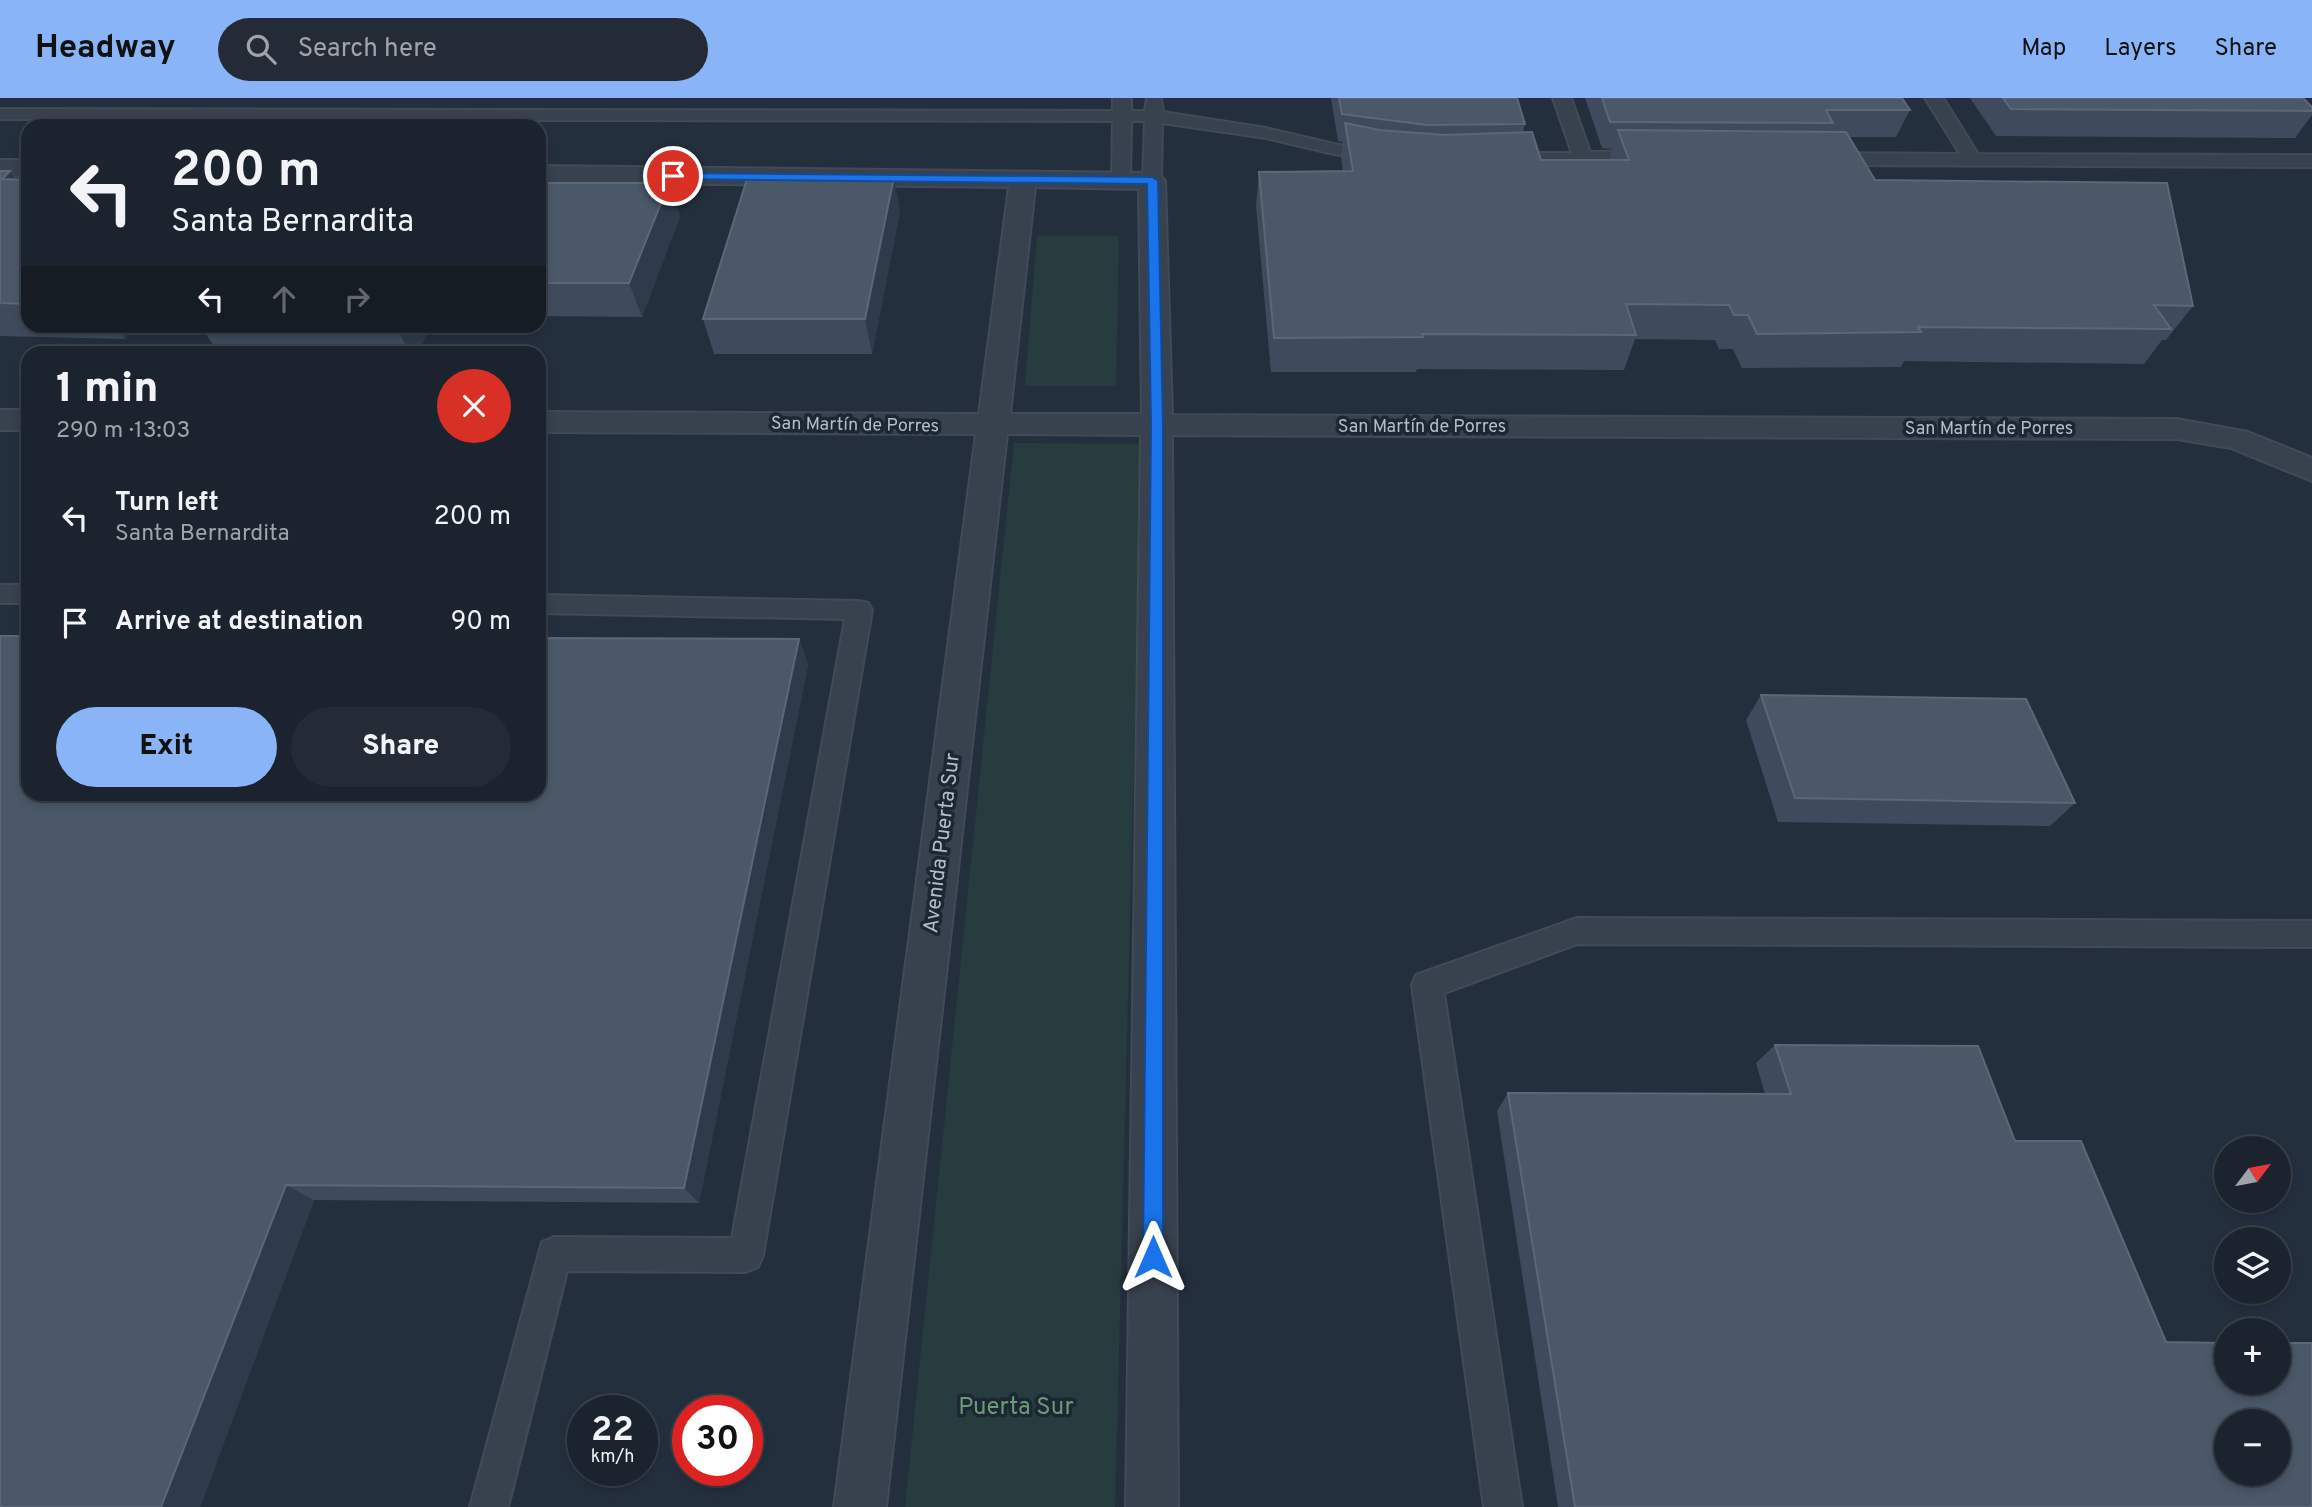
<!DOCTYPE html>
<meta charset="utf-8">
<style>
body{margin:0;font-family:Overpass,sans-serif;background:#242b36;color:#f1f3f6;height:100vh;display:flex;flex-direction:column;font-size:26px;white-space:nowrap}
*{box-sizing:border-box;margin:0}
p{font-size:23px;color:#a0a4aa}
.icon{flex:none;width:38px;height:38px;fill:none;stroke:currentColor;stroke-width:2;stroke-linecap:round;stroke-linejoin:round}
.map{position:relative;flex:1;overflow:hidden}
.panel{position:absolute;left:21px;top:248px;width:525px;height:455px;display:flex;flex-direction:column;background:#1b232e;border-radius:21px;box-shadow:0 4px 10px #0003,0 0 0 2px #39404a}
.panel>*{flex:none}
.banner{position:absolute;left:21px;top:21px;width:525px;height:214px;border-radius:21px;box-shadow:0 4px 10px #0003,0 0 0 2px #39404a;background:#1b232e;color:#f1f3f6;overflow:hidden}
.needle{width:46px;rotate:58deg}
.buttons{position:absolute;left:2214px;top:1038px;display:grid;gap:14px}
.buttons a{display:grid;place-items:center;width:77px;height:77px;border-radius:50%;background:#1b232e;box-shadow:0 4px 10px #0003,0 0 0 2px #39404a;font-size:35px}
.speed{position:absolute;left:567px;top:1297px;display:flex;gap:14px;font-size:35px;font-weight:700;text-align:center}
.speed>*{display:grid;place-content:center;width:91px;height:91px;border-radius:50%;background:#1b232e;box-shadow:0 4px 10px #0003,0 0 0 2px #39404a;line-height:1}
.speed small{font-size:18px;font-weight:400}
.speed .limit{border:10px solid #d22;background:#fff;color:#111}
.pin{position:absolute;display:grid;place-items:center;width:60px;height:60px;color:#fff;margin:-30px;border:4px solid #fff;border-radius:50%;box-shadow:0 2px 7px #0007}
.me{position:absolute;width:77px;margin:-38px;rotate:0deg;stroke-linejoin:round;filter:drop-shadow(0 0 5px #0008)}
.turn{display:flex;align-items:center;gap:24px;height:147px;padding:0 35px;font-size:32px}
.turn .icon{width:91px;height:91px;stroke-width:2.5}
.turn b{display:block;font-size:49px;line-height:60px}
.lanes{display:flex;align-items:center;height:66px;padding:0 35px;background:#0003;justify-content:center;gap:35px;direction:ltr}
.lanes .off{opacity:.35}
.round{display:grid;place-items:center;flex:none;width:74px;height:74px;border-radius:37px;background:#242b36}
.overview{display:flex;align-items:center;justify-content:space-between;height:119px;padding:0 35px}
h1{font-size:42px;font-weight:800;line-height:52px}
.primary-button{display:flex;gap:14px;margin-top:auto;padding:14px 35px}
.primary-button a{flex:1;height:80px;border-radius:42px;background:#8ab4f8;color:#111;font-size:28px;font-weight:800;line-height:80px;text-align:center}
.primary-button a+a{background:#242b36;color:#f1f3f6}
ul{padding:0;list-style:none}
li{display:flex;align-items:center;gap:21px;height:105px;padding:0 35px}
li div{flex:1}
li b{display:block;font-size:26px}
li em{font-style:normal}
header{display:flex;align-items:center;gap:42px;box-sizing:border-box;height:98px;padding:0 35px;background:#8ab4f8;color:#111}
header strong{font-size:33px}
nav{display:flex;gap:38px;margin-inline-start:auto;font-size:24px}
.search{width:490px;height:63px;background:#242b36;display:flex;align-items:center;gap:18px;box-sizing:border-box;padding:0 24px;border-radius:38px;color:#a0a4aa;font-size:26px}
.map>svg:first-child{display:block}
</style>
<header>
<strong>Headway</strong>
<div class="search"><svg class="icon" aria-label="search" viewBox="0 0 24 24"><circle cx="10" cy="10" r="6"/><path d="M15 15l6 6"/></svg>Search here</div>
<nav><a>Map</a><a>Layers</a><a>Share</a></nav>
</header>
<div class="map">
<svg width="2312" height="1409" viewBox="0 0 2312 1409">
<rect width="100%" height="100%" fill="#242f3e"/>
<g fill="#263c3f">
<path d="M1037,138H1119L1116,288H1025Z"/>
<path d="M1014,345L1142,346L1115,1409H905Z"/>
</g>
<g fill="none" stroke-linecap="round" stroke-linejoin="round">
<g stroke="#414a57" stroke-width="4">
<g id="service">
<path d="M1113,0H1131V13H1145L1147,0H1161L1163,14L1266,30L1334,46L1380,53L1389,58L1380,63L1334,56L1266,40L1162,25L1161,83L1152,89L1143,83L1145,23H1131L1130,82L1121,88L1112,82L1113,23L0,21V11L1113,13Z"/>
<path d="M1553,0H1571L1590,54L1649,53L1658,59L1649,65H1498L1495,61L1504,55H1572Z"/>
<path d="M1925,0H1943L1978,56L2312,57V69L1826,67L1817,61L1826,55L1960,56Z"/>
<rect x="0" y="487" width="28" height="18"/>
<path d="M539,497L859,503L868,505L872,512L763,1157L758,1169L746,1174L567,1173L508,1409H470L542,1144L554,1139L732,1140L845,521L539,515Z"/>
<path d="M1577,820L2312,823V849L1577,846L1444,895L1522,1409H1484L1412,887L1416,877Z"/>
</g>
</g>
<g stroke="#414a57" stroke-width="4">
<g id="minor">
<rect x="0" y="62" width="28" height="16"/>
<path d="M539,68L1152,75L1161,78L1165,83L1172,317L2177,321L2248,334L2312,360V383L2231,350L2177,341L1172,337L1178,1409H1126L1141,337L1007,336L886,1409H834L976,336L539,334V314L979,316L1009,89L539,84ZM1035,89L1139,91L1142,316H1010Z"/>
<rect x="0" y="312" width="28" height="20"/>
</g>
</g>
<use href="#service" fill="#38414e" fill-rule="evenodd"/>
<use href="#minor" fill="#38414e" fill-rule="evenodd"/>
</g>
<g fill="#3f4b5c">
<path d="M1331,0H1517L1525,26L1523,34L1541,62H1609L1612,51L1602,50L1585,0H1902L1910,12L1896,39H1849L1875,82L2193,208L2166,242H2162L2144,266L1904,263L1901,269L1742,270L1733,251H1719L1715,242L1635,241L1624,272L1417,271L1416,274H1271L1256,108L1259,74L1343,73L1341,59L1343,44L1338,43Z"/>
<path d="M1970,0H2303L2312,9V17L2295,40L1996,38Z"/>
<path d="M0,73H10L17,82H28V228H135L125,241L0,238Z"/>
<path d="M539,85L680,118L642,219L539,218Z"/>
<path d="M900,113L872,256H714L703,221Z"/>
<path d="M200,228H431L417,256H220Z"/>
<path d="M0,538L799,541L808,567L699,1105L314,1102L200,1409Z"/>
<path d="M1761,597L2075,705L2050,728L1778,724L1746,622Z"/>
<path d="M1775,947L2015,1043L2166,1244L2312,1409H1558L1497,1013L1508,995L1765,996L1756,965Z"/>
</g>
<g fill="#2f3b4b">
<path d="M10,73L28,97L2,81Z"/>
<path d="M894,79L900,113L872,256L865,221Z"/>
<path d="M669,85L680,118L642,219L629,185Z"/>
<path d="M115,228H135L125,241Z"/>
<path d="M395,228H431L417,256H411Z"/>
<path d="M799,541L808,567L699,1105L684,1090Z"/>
<path d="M286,1087L314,1102L200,1409H161Z"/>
</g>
<g fill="#4b5868" stroke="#5c6777" stroke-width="2" fill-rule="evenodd">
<path d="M1339,0H1517L1525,26L1427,27L1342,16Z"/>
<path d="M1602,0H1902L1910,12H1826L1833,25L1610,24Z"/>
<path d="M2003,0H2303L2312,9V13L2011,11Z"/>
<path d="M1345,25L1379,32L1445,37L1532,34L1541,62H1629L1618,32L1846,34L1875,82L2167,85L2193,208L2154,207L2171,231L1918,229L1921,234L1757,236L1748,217H1734L1729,207L1626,206L1636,237L1422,236L1423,239L1274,240L1259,74L1353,73Z"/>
<path d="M0,73H10L2,81L28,82V206L0,205Z"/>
<path d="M748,78L894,79L865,221H703Z"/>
<path d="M539,85H669L629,185H539Z"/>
<path d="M0,538H28V696H539V540L799,541L684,1090L286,1087L161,1409H0Z"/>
<path d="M1761,597L2026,601L2075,705L1795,700Z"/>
<path d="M1775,947L1978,948L2015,1043H2081L2166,1244L2226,1245V1284H2278V1245H2312V1409H1575L1508,995L1791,996ZM2226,1323H2278V1376H2226Z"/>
</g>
<path fill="#1a73e8" stroke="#114b97" stroke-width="2" d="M670,75L1152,79L1158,83L1163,327V1159L1160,1166L1153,1169L1146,1166L1143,1159L1151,327L1147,86L673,81L668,78Z"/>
<g text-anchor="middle" stroke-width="7" stroke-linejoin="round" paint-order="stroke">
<g font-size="18" fill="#b4bcc9" stroke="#1d2633">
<text transform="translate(855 326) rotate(1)" y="6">San Martín de Porres</text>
<text x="1422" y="334">San Martín de Porres</text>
<text x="1989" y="336">San Martín de Porres</text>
</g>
<g font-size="21" fill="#b4bcc9" stroke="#1d2633">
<text transform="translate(941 745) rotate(-83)" y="7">Avenida Puerta Sur</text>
</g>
<g font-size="24" fill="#6b9a76" stroke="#1d2633">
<text x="1016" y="1316">Puerta Sur</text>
</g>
</g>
</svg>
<div class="buttons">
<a><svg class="needle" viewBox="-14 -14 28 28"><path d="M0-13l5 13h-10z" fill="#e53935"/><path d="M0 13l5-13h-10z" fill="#a0a4aa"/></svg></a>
<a><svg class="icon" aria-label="layers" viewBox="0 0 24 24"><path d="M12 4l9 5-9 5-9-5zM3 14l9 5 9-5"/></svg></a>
<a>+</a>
<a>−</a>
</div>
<div class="speed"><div>22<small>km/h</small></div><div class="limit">30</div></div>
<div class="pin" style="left:673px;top:78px;background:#d93025"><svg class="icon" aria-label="arrive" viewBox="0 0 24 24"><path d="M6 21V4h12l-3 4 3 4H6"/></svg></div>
<svg class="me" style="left:1153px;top:1159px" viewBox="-20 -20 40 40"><path d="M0-17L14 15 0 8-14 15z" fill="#1a73e8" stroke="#fff" stroke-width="4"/></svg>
<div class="banner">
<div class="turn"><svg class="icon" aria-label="left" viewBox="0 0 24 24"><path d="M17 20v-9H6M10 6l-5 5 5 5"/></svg><div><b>200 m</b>Santa Bernardita</div></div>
<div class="lanes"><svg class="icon" aria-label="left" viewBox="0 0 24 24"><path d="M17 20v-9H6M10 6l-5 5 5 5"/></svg><svg class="icon off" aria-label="ahead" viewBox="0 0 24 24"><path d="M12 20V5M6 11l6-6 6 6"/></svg><svg class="icon off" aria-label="right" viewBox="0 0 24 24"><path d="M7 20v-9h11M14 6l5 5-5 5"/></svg></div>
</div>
<section class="panel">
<div class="overview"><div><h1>1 min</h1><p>290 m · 13:03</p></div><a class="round" style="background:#d93025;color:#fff"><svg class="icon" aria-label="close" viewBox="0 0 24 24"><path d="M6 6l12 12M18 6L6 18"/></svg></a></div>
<ul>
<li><svg class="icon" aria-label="left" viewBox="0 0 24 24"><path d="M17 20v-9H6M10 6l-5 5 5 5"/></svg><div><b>Turn left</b><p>Santa Bernardita</p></div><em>200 m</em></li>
<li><svg class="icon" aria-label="arrive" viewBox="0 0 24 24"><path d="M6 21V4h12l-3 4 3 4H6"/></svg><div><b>Arrive at destination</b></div><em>90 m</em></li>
</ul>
<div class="primary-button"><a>Exit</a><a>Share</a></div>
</section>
</div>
